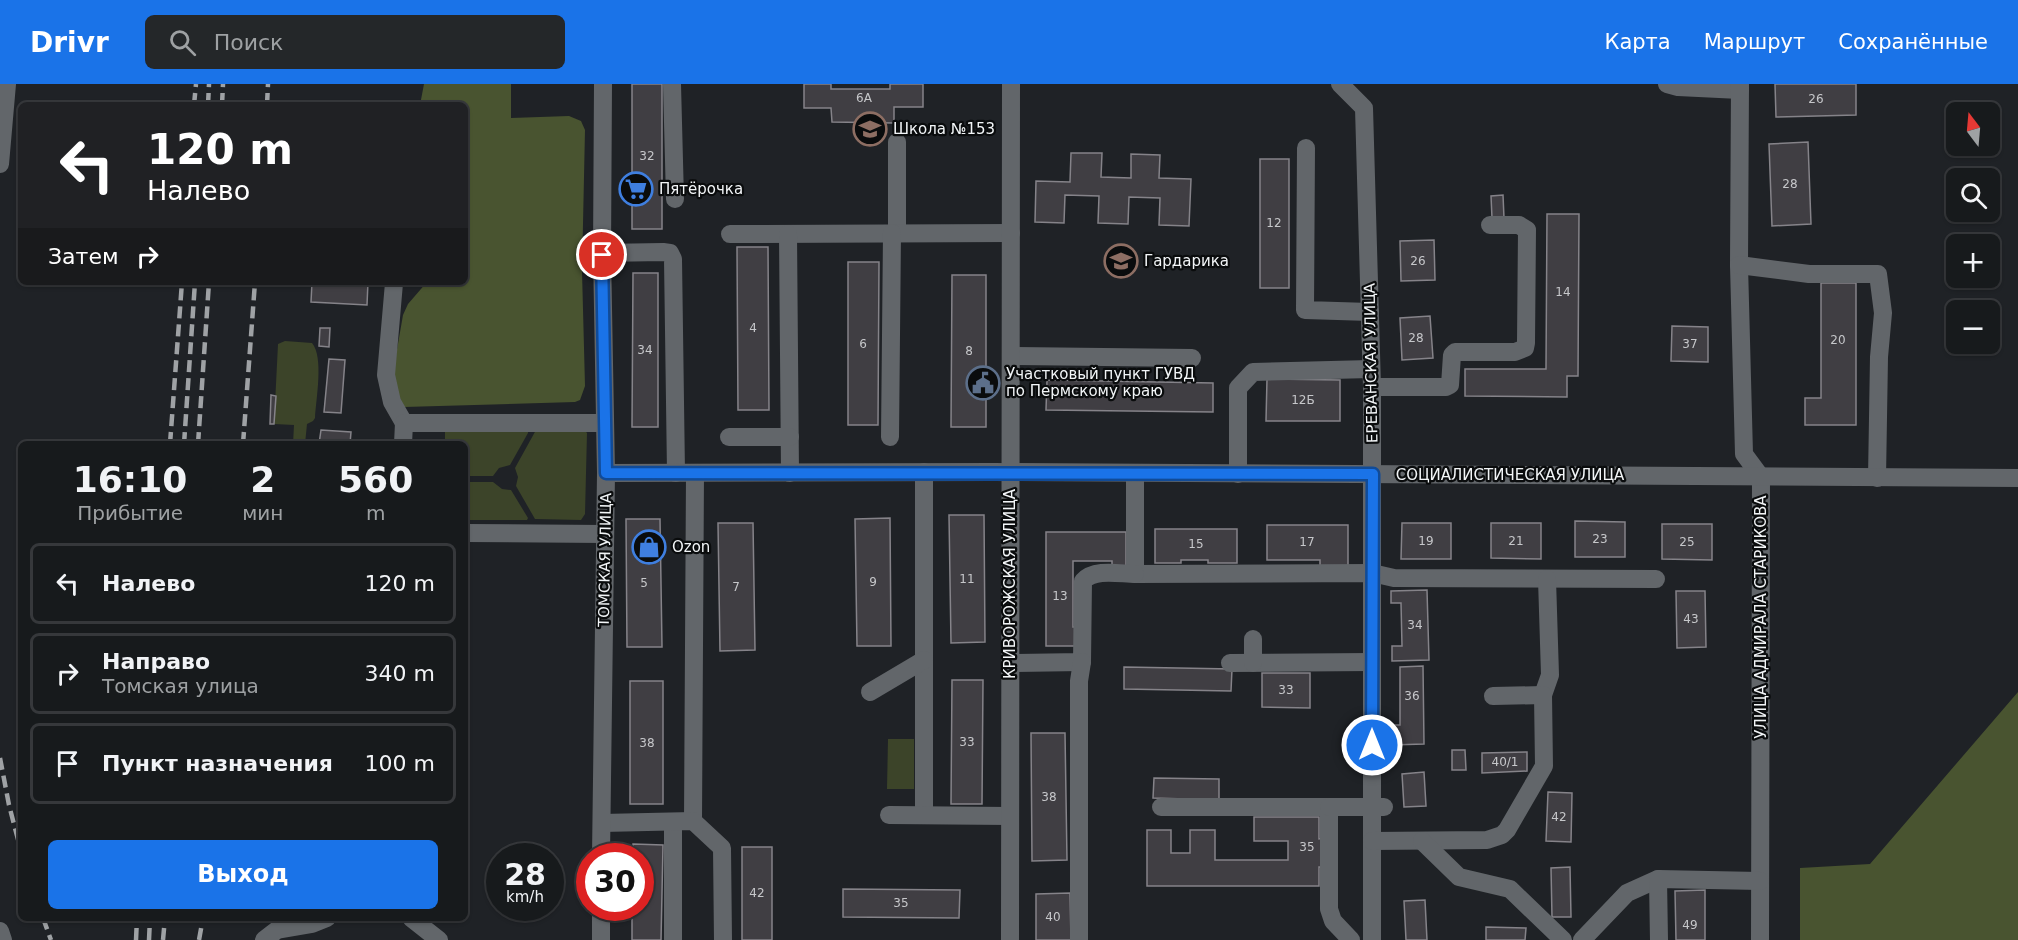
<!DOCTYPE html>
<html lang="ru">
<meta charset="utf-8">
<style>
body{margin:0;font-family:"DejaVu Sans",sans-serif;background:#242729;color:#f1f3f6;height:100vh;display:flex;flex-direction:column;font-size:22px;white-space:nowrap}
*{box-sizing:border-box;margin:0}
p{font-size:20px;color:#9ea1a3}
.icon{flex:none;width:33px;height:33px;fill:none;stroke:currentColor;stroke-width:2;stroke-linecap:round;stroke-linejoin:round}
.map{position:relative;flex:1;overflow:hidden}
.drawer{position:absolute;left:18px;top:357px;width:450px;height:480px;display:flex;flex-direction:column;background:#171a1c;border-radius:9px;box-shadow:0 2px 4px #0004,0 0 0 2px #36383b}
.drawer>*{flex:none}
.banner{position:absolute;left:18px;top:18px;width:450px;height:183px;border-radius:9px;box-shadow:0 2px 4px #0004,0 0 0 2px #36383b;background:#202124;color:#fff;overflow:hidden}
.needle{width:39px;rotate:344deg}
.controls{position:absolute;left:1946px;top:18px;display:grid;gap:12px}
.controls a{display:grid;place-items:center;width:54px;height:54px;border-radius:9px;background:#171a1c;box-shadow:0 2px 4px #0004,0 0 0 2px #36383b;font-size:30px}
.speed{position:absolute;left:486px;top:759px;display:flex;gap:12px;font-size:30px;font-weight:700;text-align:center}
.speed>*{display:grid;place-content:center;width:78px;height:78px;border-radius:50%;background:#171a1c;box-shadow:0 2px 4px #0004,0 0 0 2px #36383b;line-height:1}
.speed small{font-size:15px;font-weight:400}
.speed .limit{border:9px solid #d22;background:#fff;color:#111}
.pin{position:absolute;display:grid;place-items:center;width:51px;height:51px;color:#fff;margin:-26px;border:3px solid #fff;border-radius:50%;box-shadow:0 2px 6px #0007}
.me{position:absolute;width:66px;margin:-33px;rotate:0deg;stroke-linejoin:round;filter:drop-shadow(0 0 4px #0008)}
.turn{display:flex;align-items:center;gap:21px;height:126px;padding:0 30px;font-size:27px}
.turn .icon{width:78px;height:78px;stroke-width:2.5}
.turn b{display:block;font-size:42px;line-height:51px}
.then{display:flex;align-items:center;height:57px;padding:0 30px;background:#0003;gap:12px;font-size:22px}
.eta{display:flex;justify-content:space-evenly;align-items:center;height:102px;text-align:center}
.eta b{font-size:36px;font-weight:700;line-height:42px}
.cta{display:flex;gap:12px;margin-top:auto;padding:12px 30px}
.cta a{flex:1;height:69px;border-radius:9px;background:#1a73e8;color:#fff;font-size:24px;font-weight:700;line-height:69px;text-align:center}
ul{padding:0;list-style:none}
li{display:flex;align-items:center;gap:18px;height:81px;margin:0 12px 9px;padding:0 18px;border:3px solid #36383b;border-radius:9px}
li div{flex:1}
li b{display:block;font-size:22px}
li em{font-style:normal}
header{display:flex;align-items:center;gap:36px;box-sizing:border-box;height:84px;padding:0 30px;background:#1a73e8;color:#fff}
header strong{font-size:28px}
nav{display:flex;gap:33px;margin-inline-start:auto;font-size:21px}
.search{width:420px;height:54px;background:#242729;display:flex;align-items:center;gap:15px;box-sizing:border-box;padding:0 21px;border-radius:9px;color:#9ea1a3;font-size:22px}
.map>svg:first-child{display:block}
</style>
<header>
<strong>Drivr</strong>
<div class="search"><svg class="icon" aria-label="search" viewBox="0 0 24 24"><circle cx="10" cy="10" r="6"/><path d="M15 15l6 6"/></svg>Поиск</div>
<nav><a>Карта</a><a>Маршрут</a><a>Сохранённые</a></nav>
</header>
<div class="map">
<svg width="2018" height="856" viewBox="0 0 2018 856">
<rect width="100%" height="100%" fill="#1f2226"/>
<g fill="#3c4429">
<path d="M285,257L312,259C324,273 316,315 315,334L313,337L307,340L305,360H293L294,341L274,340L278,260Z"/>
<path d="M445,344L528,346V349L510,381L499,384L493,392H465V360H445Z"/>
<path d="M536,346L585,347L587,349L585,430L581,436L535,435L516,402L518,393L515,384Z"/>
<path d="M465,398H493L502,405L511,406L528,434L527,436H465Z"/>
<path d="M888,655H914V705H887Z"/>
</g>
<g fill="#495430">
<path d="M424,0H511V34L569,32L581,37L585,46L582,187L585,302L580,316L575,318L404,323L395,305L394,293L395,277L403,231L408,220L427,198H465V21H420Z"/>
<path d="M2018,608V856H1800V784L1870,780Z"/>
</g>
<g fill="#403e43" stroke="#858389" stroke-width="1.5">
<rect x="632" y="0" width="30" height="145"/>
<path d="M804,0H831V5H890V0H923V23H894V39L832,38L831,24H804Z"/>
<path d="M1775,0H1856V31L1776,33Z"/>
<path d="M1808,58L1811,140L1772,142L1769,60Z"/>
<path d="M1071,69H1102L1101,93L1131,94V70L1160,71L1159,94L1191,95L1189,142L1159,141L1160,114L1129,113L1128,140L1098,139L1099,112L1065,111L1064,139L1035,138L1036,97L1070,98Z"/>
<rect x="1260" y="75" width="29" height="129"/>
<path d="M1503,111L1504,134H1492L1491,112Z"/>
<path d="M1547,130H1579L1578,292H1567V313L1465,312V285H1546Z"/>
<path d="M1434,156L1435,196L1401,197L1400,157Z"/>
<path d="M737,163H768L769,326H738Z"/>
<path d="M848,178H879L878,341H848Z"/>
<path d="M633,189H658V343H632Z"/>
<path d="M952,191H986V343H951Z"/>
<path d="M312,198H368L367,221L311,218Z"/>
<path d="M1821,199H1856V341H1805V314H1821Z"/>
<path d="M1430,232L1433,274L1402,276L1400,234Z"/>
<path d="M1672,242L1708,243V278L1671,277Z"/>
<path d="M320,244H330L329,263L319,262Z"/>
<path d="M329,275L345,276L341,329L324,328Z"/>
<path d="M1267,295L1340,296V337H1266Z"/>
<path d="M1047,296L1213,299V328L1046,326Z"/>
<path d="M271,311L276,312L274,340H270Z"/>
<path d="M321,346L351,348L350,360H319Z"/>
<path d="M949,431H984L985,558L951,559Z"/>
<path d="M890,434L891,562H857L855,435Z"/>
<path d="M626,435H660L662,563H627Z"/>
<path d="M1575,437L1625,438V473H1575Z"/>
<path d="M718,439H753L755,566L720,567Z"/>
<path d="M1402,439H1451V475H1401Z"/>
<path d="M1491,439H1541V475L1491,474Z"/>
<path d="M1662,440H1712V476L1662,475Z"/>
<path d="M1267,441H1348V487L1320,488V476H1267Z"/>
<path d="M1155,445H1237V479H1208V476H1181V479H1155Z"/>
<path d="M1046,448H1126V482H1112V477H1073V543H1078V562H1046Z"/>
<path d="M1427,506L1429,576L1392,577V562H1402L1401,519H1391V507Z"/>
<path d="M1676,507H1705L1706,563L1677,564Z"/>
<path d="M1423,582L1424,660L1391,661V641H1400V583Z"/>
<path d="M1124,583L1232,585L1231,607L1124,605Z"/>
<path d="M1262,589H1310V624L1262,623Z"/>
<path d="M952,596H983L982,720H951Z"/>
<rect x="630" y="597" width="33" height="123"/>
<path d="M1031,649H1065L1067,776L1032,777Z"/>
<path d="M1452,666H1465L1466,686H1452Z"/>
<path d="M1527,668V687L1482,689V669Z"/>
<path d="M1424,688L1426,722L1404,723L1402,690Z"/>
<path d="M1154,694L1219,695V716L1153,714Z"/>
<path d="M1548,708L1572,709L1571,758L1546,757Z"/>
<path d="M1254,733H1319V755L1326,754V783H1319V802H1147V746H1171V769H1190V746H1215V776H1288V757H1254Z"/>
<path d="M633,760L663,761L661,856H632V824H640V772H633Z"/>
<rect x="742" y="763" width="30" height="93"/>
<path d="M1570,783L1571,833H1552L1551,784Z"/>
<path d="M843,805L960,806L959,834L843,833Z"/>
<path d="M1705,806V856H1676L1675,807Z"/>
<path d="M1070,809L1071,856H1036V810Z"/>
<path d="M1425,816L1427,856H1406L1404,817Z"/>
<path d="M1486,843L1526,844L1525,856H1486Z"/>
</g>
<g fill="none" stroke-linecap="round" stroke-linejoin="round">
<g stroke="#62666a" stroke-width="18">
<path d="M672,0L675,115"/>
<path d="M1340,0L1364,24L1372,303V856"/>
<path d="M1667,0L1678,3L1740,6"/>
<path d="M1740,0L1739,181L1744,370L1761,393L1760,856"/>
<path d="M897,58V149"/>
<path d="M1306,64L1305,226L1370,228"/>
<path d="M0,80L7,0"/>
<path d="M730,150L1011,149"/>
<path d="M788,150L790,389"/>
<path d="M602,169L663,168L670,169L673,175L676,389"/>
<path d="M1739,181L1809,190H1878L1883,229L1879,273L1877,394"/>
<path d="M394,199L386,291L392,318L404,339"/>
<path d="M1011,272L1192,274"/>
<path d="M1372,303H1446L1450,301L1452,271L1455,268H1515L1525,264L1526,259L1527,146L1519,141H1490"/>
<path d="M729,353H790"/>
<path d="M890,353L892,149"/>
<path d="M403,360L404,339H605"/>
<path d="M924,388V731"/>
<path d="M606,389L995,388L2018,394"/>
<path d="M1135,389V490L1372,489L1394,494L1656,495"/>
<path d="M1238,390V304L1253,288L1371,285"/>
<path d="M465,449L605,450"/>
<path d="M1010,579L1082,578L1083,497C1095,484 1120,490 1135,490"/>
<path d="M1230,579L1372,578"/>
<path d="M1253,579V555"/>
<path d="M870,608L924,576"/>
<path d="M1543,611L1550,591L1547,495"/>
<path d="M1161,723H1329V825L1333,837L1351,856"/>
<path d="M1329,723H1384"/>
<path d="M889,731L1010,732"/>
<path d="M693,737L695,389"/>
<path d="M673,738V856"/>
<path d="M602,739L693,737L722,764L723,856"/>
<path d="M1372,757L1487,756L1502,751L1507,746L1544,682L1543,611L1493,612"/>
<path d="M1422,757L1459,793L1510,805L1563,856"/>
<path d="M601,772L606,389L602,169L603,0"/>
<path d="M411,834L439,856"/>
<path d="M0,847L3,856"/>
<path d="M264,856L277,846L312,840L327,834"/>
<path d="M601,856V824"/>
<path d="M1010,856L1011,0"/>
<path d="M1079,856V597L1082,578"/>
<path d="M1582,856L1627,809L1658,795"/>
<path d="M1659,856L1658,795L1760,797"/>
</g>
<g stroke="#9fa2a5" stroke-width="4.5" stroke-dasharray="12 6" stroke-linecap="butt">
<path d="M194,21L196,0"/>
<path d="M208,21L209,0"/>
<path d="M222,21L223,0"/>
<path d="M267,21L268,0"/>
<path d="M170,360L182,198"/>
<path d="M184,360L195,198"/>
<path d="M198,360L209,198"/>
<path d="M243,360L255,198"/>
<path d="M0,674L9,721L21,767"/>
<path d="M43,834L51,856"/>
<path d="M136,856L137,834"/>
<path d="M149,856L150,834"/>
<path d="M163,856L165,834"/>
<path d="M199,856L203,834"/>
</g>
</g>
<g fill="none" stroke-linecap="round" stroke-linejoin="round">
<g stroke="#114b97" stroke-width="15">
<path id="route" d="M602,171L606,389L1373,390L1372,661"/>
</g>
<use href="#route" stroke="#1a73e8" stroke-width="10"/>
</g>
<defs>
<g id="school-ring" transform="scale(1.725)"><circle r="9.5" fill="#0a0c0d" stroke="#8d6e63" stroke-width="1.5"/><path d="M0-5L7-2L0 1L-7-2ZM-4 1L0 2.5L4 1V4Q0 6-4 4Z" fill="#8d6e63"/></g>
<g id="supermarket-ring" transform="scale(1.725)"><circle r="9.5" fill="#0a0c0d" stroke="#3f7fe0" stroke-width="1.5"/><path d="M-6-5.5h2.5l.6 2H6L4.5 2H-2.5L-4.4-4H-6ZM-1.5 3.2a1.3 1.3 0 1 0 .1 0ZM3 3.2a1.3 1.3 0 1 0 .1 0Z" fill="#3f7fe0"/></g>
<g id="civic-ring" transform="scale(1.725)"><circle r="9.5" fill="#0a0c0d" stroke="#5c6f8a" stroke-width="1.5"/><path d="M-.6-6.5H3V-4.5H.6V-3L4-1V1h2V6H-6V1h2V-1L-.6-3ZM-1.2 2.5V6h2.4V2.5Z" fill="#5c6f8a"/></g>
<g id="shop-ring" transform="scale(1.725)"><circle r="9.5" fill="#0a0c0d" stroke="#3f7fe0" stroke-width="1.5"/><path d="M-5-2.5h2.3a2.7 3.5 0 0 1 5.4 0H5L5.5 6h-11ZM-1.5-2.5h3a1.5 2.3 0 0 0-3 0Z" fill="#3f7fe0"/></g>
</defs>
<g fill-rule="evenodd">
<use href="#school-ring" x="870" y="45"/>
<use href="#supermarket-ring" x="636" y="105"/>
<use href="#school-ring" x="1121" y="177"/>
<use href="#civic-ring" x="983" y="299"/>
<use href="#shop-ring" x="649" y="463"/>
</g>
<g text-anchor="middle" stroke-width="4.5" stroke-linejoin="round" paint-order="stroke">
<g font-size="12" fill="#c6c7ca">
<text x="864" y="18">6А</text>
<text x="1816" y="19">26</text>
<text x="647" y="76">32</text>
<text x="1790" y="104">28</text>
<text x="1274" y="143">12</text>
<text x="1418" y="181">26</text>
<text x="1563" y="212">14</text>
<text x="753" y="248">4</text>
<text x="1416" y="258">28</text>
<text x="1838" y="260">20</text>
<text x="863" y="264">6</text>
<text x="1690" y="264">37</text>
<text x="645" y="270">34</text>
<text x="969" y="271">8</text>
<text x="1303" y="320">12Б</text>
<text x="1600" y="459">23</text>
<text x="1426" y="461">19</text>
<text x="1516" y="461">21</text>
<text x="1307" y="462">17</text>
<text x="1687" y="462">25</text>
<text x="1196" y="464">15</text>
<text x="967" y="499">11</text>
<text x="873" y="502">9</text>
<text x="644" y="503">5</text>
<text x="736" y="507">7</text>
<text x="1060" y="516">13</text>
<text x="1691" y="539">43</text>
<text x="1415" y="545">34</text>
<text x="1286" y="610">33</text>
<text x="1412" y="616">36</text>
<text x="967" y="662">33</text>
<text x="647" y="663">38</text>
<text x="1505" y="682">40/1</text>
<text x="1049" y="717">38</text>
<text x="1559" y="737">42</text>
<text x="1307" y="767">35</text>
<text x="757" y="813">42</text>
<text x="901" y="823">35</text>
<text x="1053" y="837">40</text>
<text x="1690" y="845">49</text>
</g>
<g font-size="15" fill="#f2f5f7" stroke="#0a0c0d" text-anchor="start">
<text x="893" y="50">Школа №153</text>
<text x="659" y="110">Пятёрочка</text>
<text x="1144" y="182">Гардарика</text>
<text x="1006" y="295">Участковый пункт ГУВД<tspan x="1006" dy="17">по Пермскому краю</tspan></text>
<text x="672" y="468">Ozon</text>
</g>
<g font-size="15" fill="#f2f5f7" stroke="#0a0c0d">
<text transform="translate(1371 279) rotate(-91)" y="5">ЕРЕВАНСКАЯ УЛИЦА</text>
<text x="1510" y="396">СОЦИАЛИСТИЧЕСКАЯ УЛИЦА</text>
<text transform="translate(605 476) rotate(-89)" y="5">ТОМСКАЯ УЛИЦА</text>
<text transform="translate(1010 500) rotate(-90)" y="5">КРИВОРОЖСКАЯ УЛИЦА</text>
<text transform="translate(1761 533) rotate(-90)" y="5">УЛИЦА АДМИРАЛА СТАРИКОВА</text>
</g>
</g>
</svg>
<div class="controls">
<a><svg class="needle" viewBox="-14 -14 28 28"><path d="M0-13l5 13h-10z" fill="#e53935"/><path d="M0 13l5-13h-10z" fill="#9ea1a3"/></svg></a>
<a><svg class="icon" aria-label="search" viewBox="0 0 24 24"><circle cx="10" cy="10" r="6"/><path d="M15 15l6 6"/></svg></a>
<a>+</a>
<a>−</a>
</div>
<div class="speed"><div>28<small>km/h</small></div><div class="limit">30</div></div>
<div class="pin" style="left:602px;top:171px;background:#d93025"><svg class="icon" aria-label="arrive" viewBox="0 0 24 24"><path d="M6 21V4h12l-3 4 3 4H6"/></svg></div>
<svg class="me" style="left:1372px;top:661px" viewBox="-20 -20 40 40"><circle r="17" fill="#1a73e8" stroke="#fff" stroke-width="3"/><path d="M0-11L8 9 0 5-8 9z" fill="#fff"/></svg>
<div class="banner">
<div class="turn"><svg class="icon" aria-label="left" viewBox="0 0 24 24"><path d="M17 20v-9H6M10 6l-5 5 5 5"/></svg><div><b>120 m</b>Налево</div></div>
<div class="then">Затем<svg class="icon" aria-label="right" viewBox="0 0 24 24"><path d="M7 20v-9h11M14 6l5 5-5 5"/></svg></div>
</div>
<section class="drawer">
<div class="eta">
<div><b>16:10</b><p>Прибытие</p></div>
<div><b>2</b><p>мин</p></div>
<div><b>560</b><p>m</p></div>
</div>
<ul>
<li><svg class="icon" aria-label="left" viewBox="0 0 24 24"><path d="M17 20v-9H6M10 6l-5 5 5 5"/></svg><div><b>Налево</b></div><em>120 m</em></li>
<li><svg class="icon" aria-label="right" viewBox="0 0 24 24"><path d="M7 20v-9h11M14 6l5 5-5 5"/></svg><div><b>Направо</b><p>Томская улица</p></div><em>340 m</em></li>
<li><svg class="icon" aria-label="arrive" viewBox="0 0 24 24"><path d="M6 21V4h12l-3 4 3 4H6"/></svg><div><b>Пункт назначения</b></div><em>100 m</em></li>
</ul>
<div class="cta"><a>Выход</a></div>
</section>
</div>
